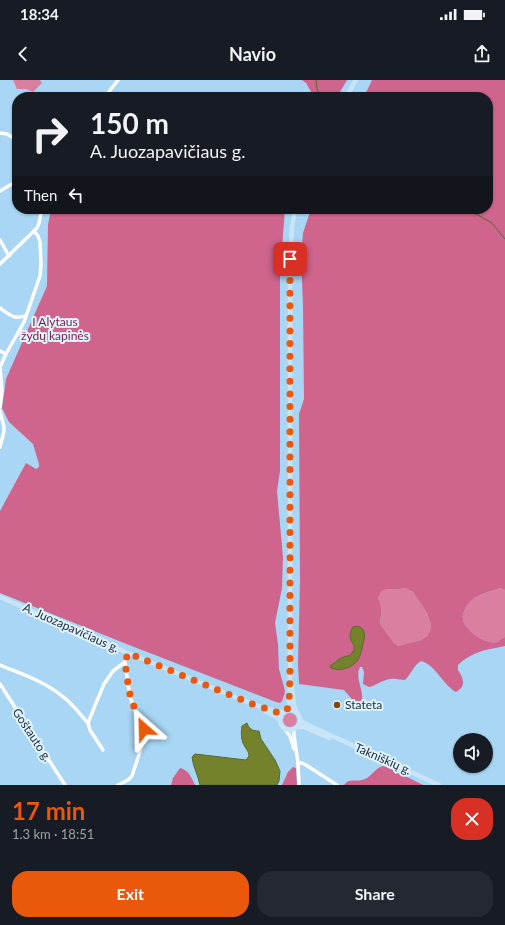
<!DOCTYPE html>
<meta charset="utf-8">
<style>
body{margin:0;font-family:Lato,sans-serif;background:#242831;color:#f1f3f6;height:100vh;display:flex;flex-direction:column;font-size:15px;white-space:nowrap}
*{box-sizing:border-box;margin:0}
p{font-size:13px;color:#9ea1a6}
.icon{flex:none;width:22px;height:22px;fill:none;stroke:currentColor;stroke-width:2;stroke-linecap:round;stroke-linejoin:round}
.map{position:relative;height:705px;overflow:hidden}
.drawer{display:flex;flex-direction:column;background:#171b24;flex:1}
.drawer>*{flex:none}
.top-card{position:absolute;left:12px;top:12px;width:481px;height:122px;border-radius:16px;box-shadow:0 1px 3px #0004;background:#171b24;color:#f1f3f6;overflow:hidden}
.tools{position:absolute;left:453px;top:653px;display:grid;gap:8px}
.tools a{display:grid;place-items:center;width:40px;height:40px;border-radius:50%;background:#171b24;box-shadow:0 1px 3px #0004;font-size:20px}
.pin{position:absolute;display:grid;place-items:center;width:34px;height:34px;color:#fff;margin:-17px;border-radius:8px;box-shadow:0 2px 6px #0006}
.me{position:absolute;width:44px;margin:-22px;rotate:335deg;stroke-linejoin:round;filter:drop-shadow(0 0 3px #0008)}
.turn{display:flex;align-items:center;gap:14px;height:84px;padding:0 12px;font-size:18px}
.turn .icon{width:52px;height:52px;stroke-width:2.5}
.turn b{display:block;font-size:28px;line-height:34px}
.then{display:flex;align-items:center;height:38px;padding:0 12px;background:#0003;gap:8px;font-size:15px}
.round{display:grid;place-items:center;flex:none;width:42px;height:42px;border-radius:16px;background:#242831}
.head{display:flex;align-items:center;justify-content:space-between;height:68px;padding:0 12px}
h1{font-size:24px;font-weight:700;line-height:30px;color:#ea580c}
.action{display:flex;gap:8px;margin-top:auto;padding:8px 12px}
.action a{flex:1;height:46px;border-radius:16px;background:#ea580c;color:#fff;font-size:16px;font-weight:700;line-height:46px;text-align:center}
.action a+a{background:#242831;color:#f1f3f6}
.status{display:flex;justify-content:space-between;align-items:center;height:28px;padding:0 20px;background:#171b24;direction:ltr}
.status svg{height:11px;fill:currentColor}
header{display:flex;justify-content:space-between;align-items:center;height:52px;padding:0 12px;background:#171b24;font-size:18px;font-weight:700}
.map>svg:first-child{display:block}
</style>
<div class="status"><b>18:34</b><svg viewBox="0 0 49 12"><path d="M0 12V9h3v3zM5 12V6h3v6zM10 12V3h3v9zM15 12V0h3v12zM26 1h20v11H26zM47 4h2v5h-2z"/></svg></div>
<header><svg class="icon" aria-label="back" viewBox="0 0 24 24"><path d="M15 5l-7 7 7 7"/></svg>Navio<svg class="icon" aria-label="share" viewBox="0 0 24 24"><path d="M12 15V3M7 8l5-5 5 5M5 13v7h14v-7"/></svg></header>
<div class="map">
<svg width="505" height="705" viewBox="0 0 505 705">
<rect width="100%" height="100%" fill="#a9d6f4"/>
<g fill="#da7f9f">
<path d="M13,0H40L42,3L33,12L26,9H17Z"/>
<path d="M405,508L413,512L427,533L431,545L430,551L427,556L421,560L398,566L394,563L380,544C381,532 383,529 378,518L380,511C388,508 396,510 405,508Z"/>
<path d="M500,508L505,510V557C502,558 499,561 497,562C486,565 464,550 463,539C462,533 467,524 472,520C478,514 492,511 500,508Z"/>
<circle cx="290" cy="640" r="7"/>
</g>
<g fill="#cf648c" fill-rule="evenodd">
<path d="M302,0H347L337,17H314L306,3Z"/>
<path d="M372,0H505V510L500,508C492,511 478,514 472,520C467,524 462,533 463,539C464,550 486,565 497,562C499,561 502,558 505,557V566C486,570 473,571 458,585V590C464,599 466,606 456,612C442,604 436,585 421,581C413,586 412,593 405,600C400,600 396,598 391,599C384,599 373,607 369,607C367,606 365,605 363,604L364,592L362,587H360C354,599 366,612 361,624C360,624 357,629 356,629L351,618L344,610L299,604L298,583L300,500L299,334L304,319L303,225L301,178L303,153L311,129H488V17H364ZM405,508L413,512L427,533L431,545L430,551L427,556L421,560L398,566L394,563L380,544C381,532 383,529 378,518L381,511C388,508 397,510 405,508ZM364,556L360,577L358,580L335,582C337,581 338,580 340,579C343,577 347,577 350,576C355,573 355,566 352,562Z"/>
<path d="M51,129H285L280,194V391L277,411L283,477L282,508L275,543L278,564L279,589L284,607L285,612L282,621L280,623L276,622L124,563L0,513V431L26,383L36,389L39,387V384L33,364L9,342L2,328L6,299L47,206L48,145Z"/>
<path d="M383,686L389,688L423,705H344C350,697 356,703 365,699C372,696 375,688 383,686Z"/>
<path d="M293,687L296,688L297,705H282L288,692Z"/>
<path d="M180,688C189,690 191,697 195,705H171L173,698Z"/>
</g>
<g fill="#74832b" stroke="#59692f">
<path d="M357,546C360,547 363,548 364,552C365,556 364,560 363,564C362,568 361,573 360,576C356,587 341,592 331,588L330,586C334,584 337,580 341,578C345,576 349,577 352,573C358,566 350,562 350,556C350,552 352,549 353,547Z"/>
<path d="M247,643C249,649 252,651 259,651L261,659L275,680L280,691L279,701L277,705H200C198,695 193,687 192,677L195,674L246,680L249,676C249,671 245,668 243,663C241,658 241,652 242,646Z"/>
</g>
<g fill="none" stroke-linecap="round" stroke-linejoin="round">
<g stroke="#59692f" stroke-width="1">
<path d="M316,0L317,9L321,17"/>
<path d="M453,129L476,134L492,143L505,159"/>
</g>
<g stroke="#fff" stroke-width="3.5">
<path d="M105,17L118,0"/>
<path d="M0,53L7,54L17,60"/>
<path d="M0,111L17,101"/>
<path d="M0,160L9,176"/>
<path d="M0,184L37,148L39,143L42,129"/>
<path d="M0,228C4,231 10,236 15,237C19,238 22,236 26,236"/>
<path d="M0,271L6,274"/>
<path d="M0,327L2,311L0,287L6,274L24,242L40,196L41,184L40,162L38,156L34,151"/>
<path d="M0,331L4,347V351L0,367"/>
<path d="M0,585C21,594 44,601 62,616C72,623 80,634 88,643"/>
<path d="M0,604L65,705"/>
<path d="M284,648L290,656L294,669"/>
<path d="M294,649V655L298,683L299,705"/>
<path d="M103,670L90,650L88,643L96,623L104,604L113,591L125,582L128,573"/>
<path d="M298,683H302L306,685L337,705"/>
<path d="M118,705L128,700L132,696L145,656L144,649L136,633L130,617L127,597L125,582"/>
</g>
<g stroke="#c8e5f8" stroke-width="4.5">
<path d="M346,17L356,0"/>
<path d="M0,517L128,573L252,624L276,632H283"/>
<path d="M292,607L294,625L296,631"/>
<circle cx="290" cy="640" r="10"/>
<path d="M287,630L289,624L290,596V179L292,147L295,129"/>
<path d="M265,631L275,636L279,639"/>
<path d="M300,640L306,644L439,705"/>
<path d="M297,647H304L329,658"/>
</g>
</g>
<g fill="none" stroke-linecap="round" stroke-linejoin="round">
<path stroke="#ea580c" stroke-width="7" stroke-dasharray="0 12.6" d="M144,649L136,633L129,611L125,582L128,573L252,624L276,632H283L287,630L289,624L290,596V179"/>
</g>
<circle fill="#844604" stroke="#e1f3ff" stroke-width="1.5" cx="337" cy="625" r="4"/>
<g text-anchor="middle" stroke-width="4" stroke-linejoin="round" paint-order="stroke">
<g font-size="12" fill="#7d1c48" stroke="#e1f3ff">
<text x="55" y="246">I Alytaus<tspan x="55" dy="14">žydų kapinės</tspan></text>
</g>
<g font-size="12" fill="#1a2c37" stroke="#e1f3ff">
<text transform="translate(71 548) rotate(24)" y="4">A. Juozapavičiaus g.</text>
<text transform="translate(32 655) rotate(57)" y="4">Goštauto g.</text>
<text transform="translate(383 679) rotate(24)" y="4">Takniškių g.</text>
</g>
<g font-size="12" fill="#1a2c37" stroke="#e1f3ff" text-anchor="start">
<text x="345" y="629">Stateta</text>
</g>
</g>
</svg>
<div class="tools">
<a><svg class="icon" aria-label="sound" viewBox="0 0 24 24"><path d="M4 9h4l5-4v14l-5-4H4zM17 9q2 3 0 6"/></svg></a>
</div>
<div class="pin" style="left:290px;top:179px;background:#d93025"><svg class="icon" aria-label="arrive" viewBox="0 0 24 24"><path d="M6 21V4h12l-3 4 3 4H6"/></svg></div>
<svg class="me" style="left:144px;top:649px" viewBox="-20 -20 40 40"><path d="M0-17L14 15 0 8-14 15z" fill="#ea580c" stroke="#fff" stroke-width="4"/></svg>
<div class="top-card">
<div class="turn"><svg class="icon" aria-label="right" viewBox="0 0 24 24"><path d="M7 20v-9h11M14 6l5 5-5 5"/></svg><div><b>150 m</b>A. Juozapavičiaus g.</div></div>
<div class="then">Then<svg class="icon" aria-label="left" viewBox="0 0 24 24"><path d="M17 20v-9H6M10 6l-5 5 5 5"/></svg></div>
</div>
</div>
<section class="drawer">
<div class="head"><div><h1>17 min</h1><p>1.3 km · 18:51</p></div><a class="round" style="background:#d93025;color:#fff"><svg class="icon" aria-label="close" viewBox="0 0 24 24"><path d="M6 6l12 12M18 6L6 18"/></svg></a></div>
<div class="action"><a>Exit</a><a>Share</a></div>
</section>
